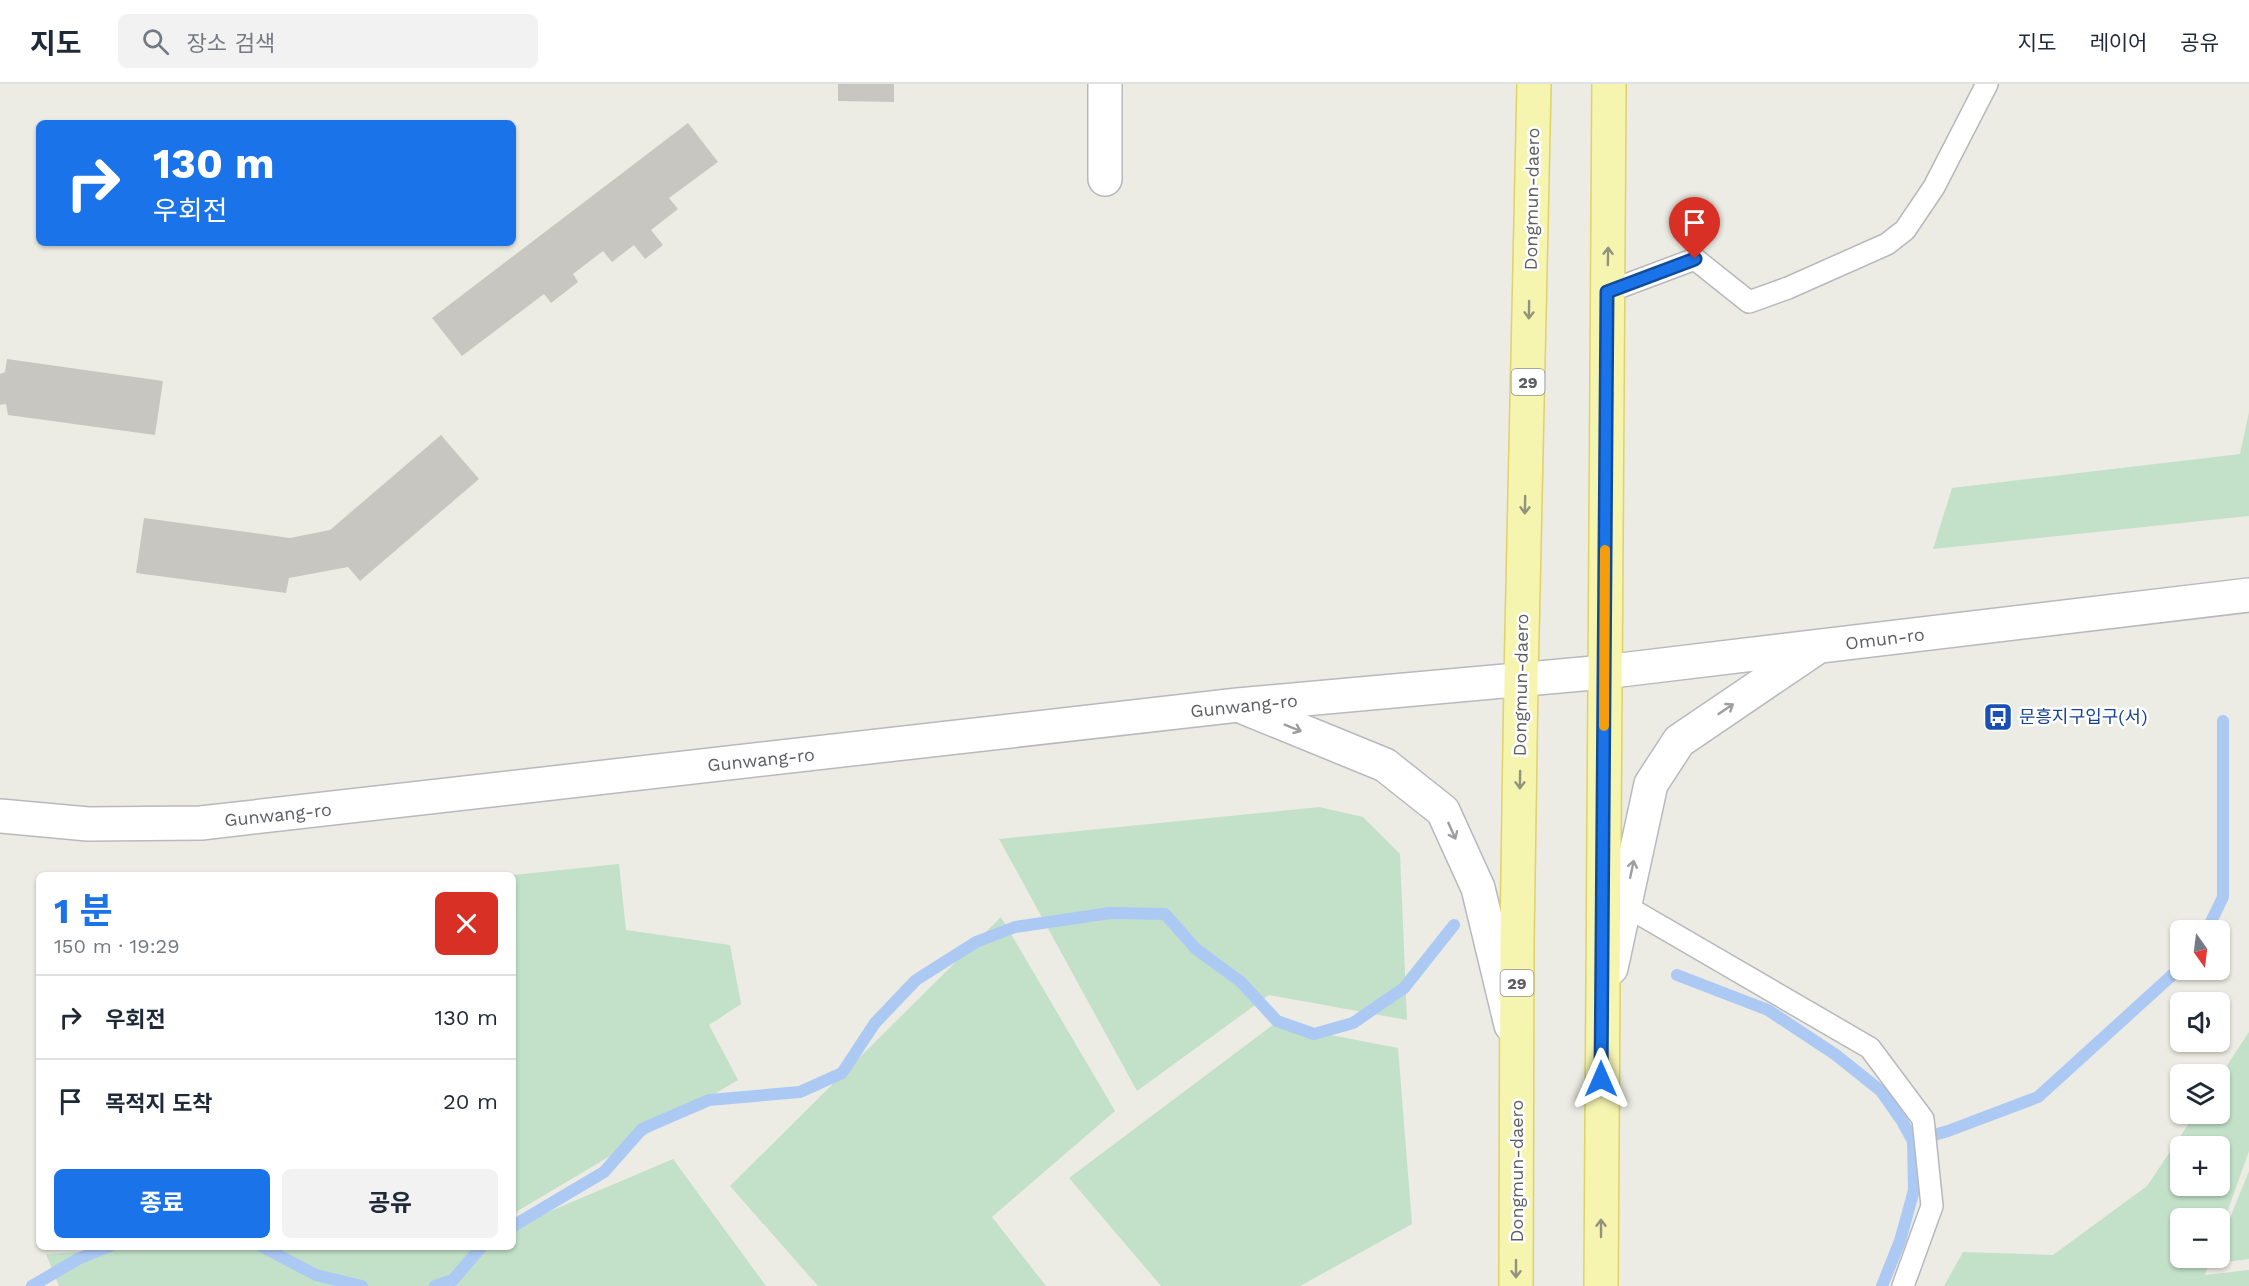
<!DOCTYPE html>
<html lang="ko">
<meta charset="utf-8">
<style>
body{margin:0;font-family:"Work Sans","Noto Sans KR",sans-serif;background:#f2f2f3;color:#1f2937;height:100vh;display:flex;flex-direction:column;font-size:22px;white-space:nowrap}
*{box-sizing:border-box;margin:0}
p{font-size:20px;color:#747a83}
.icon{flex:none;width:33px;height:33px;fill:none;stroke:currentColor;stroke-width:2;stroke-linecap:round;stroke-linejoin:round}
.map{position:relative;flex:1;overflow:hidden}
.drawer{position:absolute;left:36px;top:788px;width:480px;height:378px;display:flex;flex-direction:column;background:#fff;border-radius:9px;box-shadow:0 2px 4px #0004}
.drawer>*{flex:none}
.hud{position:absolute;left:36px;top:36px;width:480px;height:126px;border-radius:9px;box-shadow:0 2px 4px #0004;background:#1a73e8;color:#fff;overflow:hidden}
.needle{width:39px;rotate:166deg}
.fabs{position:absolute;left:2170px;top:836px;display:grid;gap:12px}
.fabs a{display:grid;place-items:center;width:60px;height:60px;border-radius:9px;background:#fff;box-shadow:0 2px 4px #0004;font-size:30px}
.pin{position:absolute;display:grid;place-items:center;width:51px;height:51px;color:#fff;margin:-62px -26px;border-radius:50% 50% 50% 0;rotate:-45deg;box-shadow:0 0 6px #0007}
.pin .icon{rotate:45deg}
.me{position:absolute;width:66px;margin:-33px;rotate:0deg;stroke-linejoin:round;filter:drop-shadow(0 0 4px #0008)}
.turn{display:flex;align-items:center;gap:21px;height:126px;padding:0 18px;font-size:27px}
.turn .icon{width:78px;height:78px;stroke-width:2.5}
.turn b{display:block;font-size:42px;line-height:51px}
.round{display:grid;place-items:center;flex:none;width:63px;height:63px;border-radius:9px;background:#f2f2f3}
.summary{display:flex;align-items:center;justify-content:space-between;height:102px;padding:0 18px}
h1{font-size:36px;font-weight:700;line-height:45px;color:#1a73e8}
.cta{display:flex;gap:12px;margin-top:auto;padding:12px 18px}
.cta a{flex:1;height:69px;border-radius:9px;background:#1a73e8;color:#fff;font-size:24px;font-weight:700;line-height:69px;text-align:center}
.cta a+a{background:#f2f2f3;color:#1f2937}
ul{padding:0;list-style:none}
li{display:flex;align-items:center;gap:18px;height:84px;padding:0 18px;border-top:2px solid #e0e1e3}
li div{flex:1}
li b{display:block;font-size:22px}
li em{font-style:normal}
header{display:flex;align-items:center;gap:36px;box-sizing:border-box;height:84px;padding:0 30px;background:#fff;border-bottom:2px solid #e0e1e3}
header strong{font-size:28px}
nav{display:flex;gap:33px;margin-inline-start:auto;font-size:21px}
.search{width:420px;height:54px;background:#f2f2f3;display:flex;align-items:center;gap:15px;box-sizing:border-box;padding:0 21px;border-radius:9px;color:#747a83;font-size:22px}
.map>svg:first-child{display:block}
</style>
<header>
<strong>지도</strong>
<div class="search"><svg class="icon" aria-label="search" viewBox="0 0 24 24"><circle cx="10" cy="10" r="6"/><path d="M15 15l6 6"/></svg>장소 검색</div>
<nav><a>지도</a><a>레이어</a><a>공유</a></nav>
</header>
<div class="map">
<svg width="2249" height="1202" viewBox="0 0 2249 1202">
<rect width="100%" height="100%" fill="#ecece4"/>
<g fill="#c3e1c8" fill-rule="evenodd">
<path d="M2249,328V432L1933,465L1952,404L2240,370Z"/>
<path d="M1319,723L1363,733L1400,770L1407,936L1269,911L1137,1007L999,755Z"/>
<path d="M619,780L626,846L730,861L741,920L709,941L738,996L516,1128L513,1124V791Z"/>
<path d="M1001,833L1115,1027L992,1133L1046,1202H818L730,1102Z"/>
<path d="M1274,940L1398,964L1412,1140L1300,1202H1161L1069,1094Z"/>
<path d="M2249,948V1067L2220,1148V1134H2181V1173H2211L2205,1191L2249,1186V1202H1944L1963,1168L2053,1171L2147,1102L2196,1029H2220V992ZM2181,1062H2220V1101H2181Z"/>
<path d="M673,1075L766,1202H59L46,1170L189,1162H513V1143Z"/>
<path d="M2249,1087V1175L2212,1180L2214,1173H2220V1159Z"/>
</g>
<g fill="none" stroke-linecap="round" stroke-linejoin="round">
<g stroke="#acc9f4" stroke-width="12">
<path d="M2207,846L2223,813V637"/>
<path d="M1677,891L1768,926L1836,971L1881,1007L1902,1037L1913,1057L1914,1106L1900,1157L1882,1202"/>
<path d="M1920,1055L1948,1047L2038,1013L2181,883"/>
<path d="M513,1142L604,1088L642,1045L709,1016L800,1008L842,989L875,939L916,896L976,858L1015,843L1110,829L1165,830L1196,865L1241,898L1277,937L1314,950L1353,939L1404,904L1454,841"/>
<path d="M261,1162L316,1191L362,1202"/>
<path d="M32,1202L78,1175L110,1162"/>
<path d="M435,1202L453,1196L482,1162"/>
</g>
</g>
<g fill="#c8c6c0">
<path d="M838,0H894V18L838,17Z"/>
<path d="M688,39L718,78L669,114L678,125L651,146L663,161L645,175L634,161L612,178L603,167L573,190L578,198L551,219L544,210L462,272L432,234Z"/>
<path d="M7,275L163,297L155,351L8,331L6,320L0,321V290L5,288Z"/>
<path d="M441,351L479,395L360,497L348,483L289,494L286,509L136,489L144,434L290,454L330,446Z"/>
</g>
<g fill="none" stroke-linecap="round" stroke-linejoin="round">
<g stroke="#b6b8bc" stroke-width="24">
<g id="lane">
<path d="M1607,208L1695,175L1749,218L1788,204L1887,160L1905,146L1934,103L1987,0"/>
<path d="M1624,821L1870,964L1923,1035L1932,1122L1903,1202"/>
</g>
</g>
<g stroke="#b6b8bc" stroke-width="36">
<path id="street" d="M1105,95V0"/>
</g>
<g stroke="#b7b9be" stroke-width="36">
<g id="secondary">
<path d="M1243,623L1385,681L1443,727L1478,804L1511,941"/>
<path d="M0,732L88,740L201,739L1238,621L1604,588L2249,511"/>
<path d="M1611,884L1651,700L1679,657L1813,566"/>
</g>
</g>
<g stroke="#e0d169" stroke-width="36">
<g id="primary">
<path d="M1516,1202L1517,857L1521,596L1534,0"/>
<path d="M1601,1202L1609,0"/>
</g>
</g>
<use href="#lane" stroke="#fff" stroke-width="21"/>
<use href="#street" stroke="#fff" stroke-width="33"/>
<use href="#secondary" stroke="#fff" stroke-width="33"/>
<use href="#primary" stroke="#f5f5b0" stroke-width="33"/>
</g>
<defs><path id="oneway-shaft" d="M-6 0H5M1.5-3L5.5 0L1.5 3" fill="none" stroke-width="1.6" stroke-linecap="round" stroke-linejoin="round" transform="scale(1.5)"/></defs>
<g stroke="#92937d">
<use href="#oneway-shaft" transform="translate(1608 172) rotate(-89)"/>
<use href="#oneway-shaft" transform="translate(1529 226) rotate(91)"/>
<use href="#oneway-shaft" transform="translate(1525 421) rotate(91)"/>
<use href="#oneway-shaft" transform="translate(1520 696) rotate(91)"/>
<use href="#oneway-shaft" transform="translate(1601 1144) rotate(-90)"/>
<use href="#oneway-shaft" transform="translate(1516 1185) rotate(90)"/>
</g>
<g stroke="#9d9ea1">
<use href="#oneway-shaft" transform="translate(1726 625) rotate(-34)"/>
<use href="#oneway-shaft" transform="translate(1293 644) rotate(22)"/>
<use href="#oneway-shaft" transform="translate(1452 747) rotate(66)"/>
<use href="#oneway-shaft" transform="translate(1632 785) rotate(-78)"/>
</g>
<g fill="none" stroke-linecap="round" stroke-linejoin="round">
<g stroke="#114b97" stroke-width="15">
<path id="route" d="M1601,995L1607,208L1695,175"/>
</g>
<use href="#route" stroke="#1a73e8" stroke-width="10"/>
<path stroke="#f59e0b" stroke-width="10" d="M1604,642L1605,466"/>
</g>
<defs>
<g id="bus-square" transform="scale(1.5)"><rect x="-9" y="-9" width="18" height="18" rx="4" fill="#1a4fb4" stroke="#fff"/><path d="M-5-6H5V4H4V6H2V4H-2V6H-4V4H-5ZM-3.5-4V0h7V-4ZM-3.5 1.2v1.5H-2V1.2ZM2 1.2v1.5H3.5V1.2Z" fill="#fff"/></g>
</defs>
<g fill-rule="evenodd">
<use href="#bus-square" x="1998" y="633"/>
</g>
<g text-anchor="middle" stroke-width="5" stroke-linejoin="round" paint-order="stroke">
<g fill="#fff" stroke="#8d8e91" stroke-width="1.5">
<rect x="1511.5" y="285" width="33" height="26" rx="4.5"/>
<rect x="1500.5" y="886" width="33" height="26" rx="4.5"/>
</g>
<g font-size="16" font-weight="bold" fill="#5c5e62">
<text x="1528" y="304">29</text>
<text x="1517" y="905">29</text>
</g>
<g font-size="18" fill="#5c5e62" stroke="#fff">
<text transform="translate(1532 115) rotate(-89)" y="6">Dongmun-daero</text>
<text transform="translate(1885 555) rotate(-7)" y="6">Omun-ro</text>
<text transform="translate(1521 601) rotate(-89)" y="6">Dongmun-daero</text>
<text transform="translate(1244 622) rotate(-6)" y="6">Gunwang-ro</text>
<text transform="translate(761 676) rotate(-6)" y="6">Gunwang-ro</text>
<text transform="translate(278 731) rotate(-6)" y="6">Gunwang-ro</text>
<text transform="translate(1517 1087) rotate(-90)" y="6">Dongmun-daero</text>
</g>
<g font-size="18" fill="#164399" stroke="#fff" text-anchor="start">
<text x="2019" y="639">문흥지구입구(서)</text>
</g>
</g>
</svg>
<div class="fabs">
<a><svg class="needle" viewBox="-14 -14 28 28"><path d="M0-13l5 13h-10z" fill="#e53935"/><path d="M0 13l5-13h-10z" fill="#747a83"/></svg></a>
<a><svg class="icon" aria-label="sound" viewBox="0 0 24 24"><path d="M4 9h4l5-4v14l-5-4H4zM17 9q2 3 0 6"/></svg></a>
<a><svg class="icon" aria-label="layers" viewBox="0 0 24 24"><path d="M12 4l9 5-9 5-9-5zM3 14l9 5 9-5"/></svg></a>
<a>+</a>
<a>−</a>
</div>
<div class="pin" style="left:1695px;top:175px;background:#d93025"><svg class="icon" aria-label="arrive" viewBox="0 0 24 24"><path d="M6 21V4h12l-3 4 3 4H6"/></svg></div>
<svg class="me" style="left:1601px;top:995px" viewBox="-20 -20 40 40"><path d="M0-17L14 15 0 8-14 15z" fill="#1a73e8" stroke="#fff" stroke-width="4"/></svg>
<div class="hud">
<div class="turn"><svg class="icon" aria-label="right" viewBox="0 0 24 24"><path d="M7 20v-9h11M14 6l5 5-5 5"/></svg><div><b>130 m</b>우회전</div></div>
</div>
<section class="drawer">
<div class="summary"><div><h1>1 분</h1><p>150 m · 19:29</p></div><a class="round" style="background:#d93025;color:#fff"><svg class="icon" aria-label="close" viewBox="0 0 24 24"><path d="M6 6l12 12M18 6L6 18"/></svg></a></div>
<ul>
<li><svg class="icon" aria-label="right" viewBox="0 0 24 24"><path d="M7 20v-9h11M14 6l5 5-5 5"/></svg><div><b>우회전</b></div><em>130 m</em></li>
<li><svg class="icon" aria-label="arrive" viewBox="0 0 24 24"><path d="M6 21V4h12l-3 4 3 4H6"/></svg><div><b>목적지 도착</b></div><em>20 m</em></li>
</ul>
<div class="cta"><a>종료</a><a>공유</a></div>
</section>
</div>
